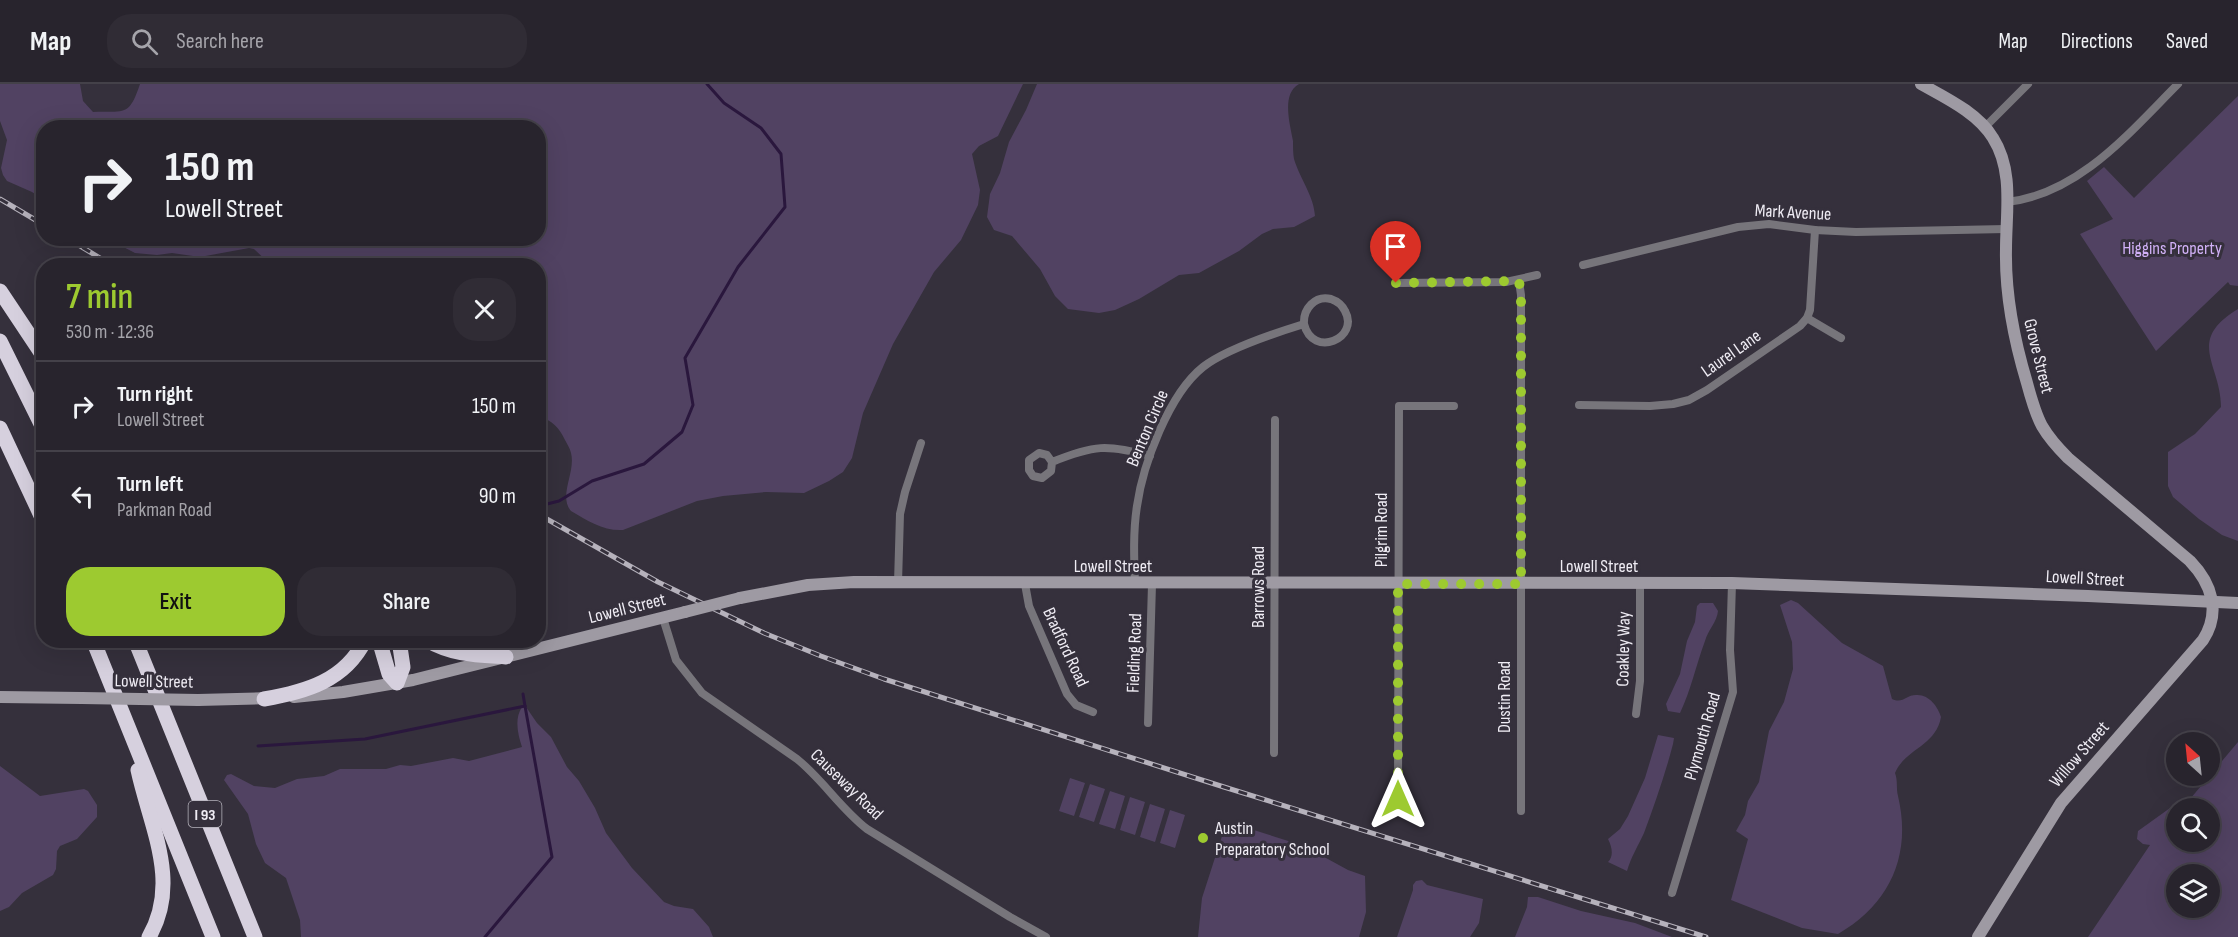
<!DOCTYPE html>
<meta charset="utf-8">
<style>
body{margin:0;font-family:"Sofia Sans Condensed",sans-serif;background:#302c35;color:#f1f3f6;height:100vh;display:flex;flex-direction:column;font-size:22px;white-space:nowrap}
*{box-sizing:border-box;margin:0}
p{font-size:20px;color:#a5a4aa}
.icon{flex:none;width:33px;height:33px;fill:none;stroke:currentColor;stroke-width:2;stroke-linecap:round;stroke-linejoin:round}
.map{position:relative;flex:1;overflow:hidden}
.panel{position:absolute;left:36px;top:174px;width:510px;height:390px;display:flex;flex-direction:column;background:#28242d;border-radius:24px;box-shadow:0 6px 24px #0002,0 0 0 2px #444149}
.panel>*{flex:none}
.guide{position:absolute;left:36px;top:36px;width:510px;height:126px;border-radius:24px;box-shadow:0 6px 24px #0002,0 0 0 2px #444149;background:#28242d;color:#f1f3f6;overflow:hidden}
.needle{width:39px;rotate:333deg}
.buttons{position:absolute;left:2166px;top:648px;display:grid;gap:12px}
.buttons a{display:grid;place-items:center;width:54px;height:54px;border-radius:50%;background:#28242d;box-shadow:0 6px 24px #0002,0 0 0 2px #444149;font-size:30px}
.pin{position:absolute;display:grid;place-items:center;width:51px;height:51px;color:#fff;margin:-62px -26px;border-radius:50% 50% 50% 0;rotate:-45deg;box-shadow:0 0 6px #0007}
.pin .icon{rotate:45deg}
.me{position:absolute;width:66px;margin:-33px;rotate:0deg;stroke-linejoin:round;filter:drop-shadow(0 0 4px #0008)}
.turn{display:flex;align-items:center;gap:21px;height:126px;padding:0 30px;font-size:27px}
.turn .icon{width:78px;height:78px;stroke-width:2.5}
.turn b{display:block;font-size:42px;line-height:51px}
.round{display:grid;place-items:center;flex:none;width:63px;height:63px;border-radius:24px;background:#302c35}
.summary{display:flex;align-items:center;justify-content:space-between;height:102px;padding:0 30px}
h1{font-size:36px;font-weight:600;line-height:45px;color:#9dca30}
.primary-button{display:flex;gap:12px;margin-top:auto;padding:12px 30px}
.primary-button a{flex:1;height:69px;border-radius:24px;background:#9dca30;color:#111;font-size:24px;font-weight:600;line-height:69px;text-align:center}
.primary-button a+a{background:#302c35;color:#f1f3f6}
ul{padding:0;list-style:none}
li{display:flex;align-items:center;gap:18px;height:90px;padding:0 30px;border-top:2px solid #444149}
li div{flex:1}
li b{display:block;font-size:22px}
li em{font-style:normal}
header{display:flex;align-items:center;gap:36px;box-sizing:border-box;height:84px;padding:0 30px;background:#28242d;border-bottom:2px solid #444149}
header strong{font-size:28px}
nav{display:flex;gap:33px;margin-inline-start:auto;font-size:21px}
.search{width:420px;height:54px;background:#302c35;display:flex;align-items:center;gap:15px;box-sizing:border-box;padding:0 21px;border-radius:24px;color:#a5a4aa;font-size:22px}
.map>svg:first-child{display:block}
</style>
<header>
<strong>Map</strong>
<div class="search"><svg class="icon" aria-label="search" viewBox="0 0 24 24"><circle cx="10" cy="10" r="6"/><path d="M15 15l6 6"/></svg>Search here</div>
<nav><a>Map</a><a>Directions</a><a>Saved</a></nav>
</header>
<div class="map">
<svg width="2238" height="853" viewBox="0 0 2238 853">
<rect width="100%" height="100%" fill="#35303c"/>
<g fill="#514262" fill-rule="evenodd">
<path d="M0,0H80L83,17L93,28C125,27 129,33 140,0H1023L998,52L979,62L972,70L980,106L978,121L961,156L934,188L893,260L863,329L852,374L843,388L829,397L804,409L766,408L723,412L697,417L623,446C603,447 588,437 571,427C558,412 576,388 571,369C570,364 567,360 565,356C559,343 552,337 539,332L538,182L271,181L254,165L249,164L200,173L172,169L157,171L135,169L108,155L538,154V44H44L43,115L32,108L7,97L3,91L1,84L7,56L0,37Z"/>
<path d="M1037,0H1299C1281,10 1290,40 1293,57C1293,63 1293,70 1294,75C1300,95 1314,112 1315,132L1294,143L1273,145L1262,150L1239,167L1199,189L1179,191L1139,215L1115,226L1099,229L1068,225L1055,212L1040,185L1012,152L994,146L987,133L990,110L1000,89L1009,58L1026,26Z"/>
<path d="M2238,12V202L2230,201L2228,198L2156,267L2080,150L2113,135L2087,97L2104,83L2134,114Z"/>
<path d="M2238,225V457L2222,451L2199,435L2173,413L2168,402V368L2195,350L2221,323C2221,280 2185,257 2238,225Z"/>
<path d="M1791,516L1798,519L1842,559L1883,582L1892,615C1903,620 1906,611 1916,611C1929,610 1938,623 1941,633C1936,662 1905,665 1895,689C1898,697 1896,704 1898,712C1912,771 1890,820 1838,850L1802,844L1731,816L1748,755L1736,747L1745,731L1748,717L1759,698L1769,647L1784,618L1793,585L1792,558L1780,521Z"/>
<path d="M1700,519H1713L1718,527C1717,538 1708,546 1705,557C1696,581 1691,606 1680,629L1668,627L1666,620L1680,590L1687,557L1695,538L1697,522Z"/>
<path d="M522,623H526L537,639L551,653L567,683L579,697L595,724L606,749L632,784L664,818L674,822L693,825L709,843L713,853H301L300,836L286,794L265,779L256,760L248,730L224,696L227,691L231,690L254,702L275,704L297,695L324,692L340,685H386L400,681L411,682L453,674L469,677L522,663C518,651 514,635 522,623Z"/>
<path d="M1658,651L1674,654L1673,660C1665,691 1655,719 1644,749C1638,762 1631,773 1627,787L1608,778C1614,772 1612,763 1608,755L1620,745L1628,732L1645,694Z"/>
<path d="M2238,658V853H2088L2150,761L2143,760L2137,755L2138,747L2177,719L2185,721ZM2210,724V758H2176V724ZM2176,790H2210V824H2176Z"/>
<path d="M0,682L40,712L84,705L88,707L97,721V733L77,755L60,762L57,767L56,785L53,791L22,809L9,823L0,827Z"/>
<path d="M1070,694L1085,699L1074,732L1059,727Z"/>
<path d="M1090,700L1105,705L1094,738L1079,733Z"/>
<path d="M1110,707L1125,712L1115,745L1099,740Z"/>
<path d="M1130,713L1145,718L1135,751L1120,746Z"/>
<path d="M1150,720L1165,725L1155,758L1140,753Z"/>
<path d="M1170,726L1185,731L1175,764L1160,759Z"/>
<path d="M1238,741L1304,762L1348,786L1365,792L1366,828L1359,853H1198L1202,814L1223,749Z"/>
<path d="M1422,796L1427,801L1483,815L1479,839L1470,853H1397L1413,806V801L1416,797Z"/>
<path d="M1528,813H1538L1581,827L1635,839L1672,853H1515L1527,823Z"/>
</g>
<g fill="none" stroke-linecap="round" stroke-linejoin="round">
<g stroke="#2a173d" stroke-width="3">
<path d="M547,420L559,417L592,397L644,380L682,348L693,321L685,274L738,183L785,123L781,70L761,44L724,19L707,0"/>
<path d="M258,662L365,655L525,622L523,610"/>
<path d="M485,853L552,773L525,622"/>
</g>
<g stroke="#77757b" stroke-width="8">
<path d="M1985,43L2028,0"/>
<path d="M2007,118C2079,110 2130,48 2178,0"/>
<path d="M1583,181L1738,143L1769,140L1815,146L1856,148L2006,145"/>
<path d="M1519,197L1521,211V727"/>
<path d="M1396,199L1506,198L1537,191"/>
<path d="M1807,234L1841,254"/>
<path d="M1579,321L1650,322L1673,320L1689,316L1707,306L1800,242L1807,234L1810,226L1815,146"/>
<path d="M1052,378L1051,387L1042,394L1033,392L1029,386V376L1039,369L1047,371L1052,378C1094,361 1107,360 1150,372"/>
<path d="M898,499L900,430L905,408L921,359"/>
<path d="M1025,500L1029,522L1067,610L1076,621L1093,628"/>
<path d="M1135,500C1134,474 1133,447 1137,422C1143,380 1169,310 1203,283C1226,265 1275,249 1304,240C1313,275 1360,254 1345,227C1342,221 1337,217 1331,215C1315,211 1303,225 1304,240"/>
<path d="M663,534L676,576L702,609L797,675C823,696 841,725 867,745L1010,833L1046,853"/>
<path d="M1636,630L1640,597V500"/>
<path d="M1148,639L1152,500"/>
<path d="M1274,669L1275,336"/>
<path d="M1398,715L1399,322H1454"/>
<path d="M1672,809L1733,608L1730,566L1732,499"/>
</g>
<g stroke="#9e9aa3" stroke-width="12">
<path d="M1921,0C1946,14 1978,29 1993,54C2014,87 2006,128 2006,165C2005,211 2014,256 2027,299C2031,314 2035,329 2042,342C2049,354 2058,364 2068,374L2190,477C2212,500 2221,528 2203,556L2061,719L1978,853"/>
<path d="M740,514L808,501L854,498L1732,499L2088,512L2238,519"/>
<path d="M0,613L82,614"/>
<path d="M294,613L343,608L413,596L685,528"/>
<path d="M198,616L271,614"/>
</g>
<g stroke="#d6d0de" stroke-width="15">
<path d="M0,207L44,273"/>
<path d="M0,257L44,346"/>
<path d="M0,344L44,438"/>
<path d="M93,556L213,853"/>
<path d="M135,556L255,853"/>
<path d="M379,556L389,590L397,599L403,583L399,556"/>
<path d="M427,556C452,571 478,571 506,573"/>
<path d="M264,615C305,608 345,597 365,556"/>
<path d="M138,686C150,742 181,798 149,853"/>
</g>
<g stroke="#b6b2bc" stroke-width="5">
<g id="rail">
<path d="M0,115L44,141"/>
<path d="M67,154L113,182"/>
<path d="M538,430L658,498L764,549L821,572L884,595L1224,703L1706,853"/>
</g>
</g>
<use href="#rail" stroke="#35303c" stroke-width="3" stroke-dasharray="9" stroke-linecap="butt"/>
<g stroke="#9e9aa3" stroke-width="12">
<path d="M685,528L740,514"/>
<path d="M82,614L198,616"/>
</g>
</g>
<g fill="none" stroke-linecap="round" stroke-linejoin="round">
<path stroke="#9dca30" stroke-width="10" stroke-dasharray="0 18" d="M1396,199L1519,197L1521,211V500H1398V715"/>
</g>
<circle fill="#9dca30" stroke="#35303c" stroke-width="2" cx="1203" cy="754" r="6"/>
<g text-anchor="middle" stroke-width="6" stroke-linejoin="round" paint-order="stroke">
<rect fill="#35303c" stroke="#b7b4bd" stroke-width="1.5" x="188.5" y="717" width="33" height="26" rx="4.5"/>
<g font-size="16" font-weight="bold" fill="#efecf4">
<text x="205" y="736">I 93</text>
</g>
<g font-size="18" fill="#efecf4" stroke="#35303c">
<text transform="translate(1793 128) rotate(3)" y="6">Mark Avenue</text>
<text transform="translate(1731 269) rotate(-35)" y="6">Laurel Lane</text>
<text transform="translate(2039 272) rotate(76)" y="6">Grove Street</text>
<text transform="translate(1147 344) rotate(-67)" y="6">Benton Circle</text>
<text transform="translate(1381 446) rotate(-90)" y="6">Pilgrim Road</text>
<text x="1113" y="488">Lowell Street</text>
<text x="1599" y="488">Lowell Street</text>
<text transform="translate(2085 494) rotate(3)" y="6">Lowell Street</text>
<text transform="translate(1258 503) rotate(-90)" y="6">Barrows Road</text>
<text transform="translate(627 524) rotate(-14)" y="6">Lowell Street</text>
<text transform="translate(1066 563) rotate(65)" y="6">Bradford Road</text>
<text transform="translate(1623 565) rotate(-89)" y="6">Coakley Way</text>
<text transform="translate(1134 569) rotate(-88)" y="6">Fielding Road</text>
<text transform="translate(154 597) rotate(1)" y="6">Lowell Street</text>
<text transform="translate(1504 613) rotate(-90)" y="6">Dustin Road</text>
<text transform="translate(1702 652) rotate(-74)" y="6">Plymouth Road</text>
<text transform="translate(2079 670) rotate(-49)" y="6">Willow Street</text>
<text transform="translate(847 700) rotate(44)" y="6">Causeway Road</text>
</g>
<g font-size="18" fill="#d1b1f7" stroke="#35303c">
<text x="2172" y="170">Higgins Property</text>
</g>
<g font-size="18" fill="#efecf4" stroke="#35303c" text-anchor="start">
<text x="1215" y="750">Austin<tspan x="1215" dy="21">Preparatory School</tspan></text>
</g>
</g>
</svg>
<div class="buttons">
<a><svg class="needle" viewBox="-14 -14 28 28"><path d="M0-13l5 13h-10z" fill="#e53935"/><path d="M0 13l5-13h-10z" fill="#a5a4aa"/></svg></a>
<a><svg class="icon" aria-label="search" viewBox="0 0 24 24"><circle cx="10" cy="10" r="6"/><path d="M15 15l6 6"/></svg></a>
<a><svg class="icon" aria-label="layers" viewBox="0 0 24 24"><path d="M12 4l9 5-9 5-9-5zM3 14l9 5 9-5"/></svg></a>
</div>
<div class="pin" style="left:1396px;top:199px;background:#d93025"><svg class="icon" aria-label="arrive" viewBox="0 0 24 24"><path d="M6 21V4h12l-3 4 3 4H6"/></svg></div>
<svg class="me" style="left:1398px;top:715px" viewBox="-20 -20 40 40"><path d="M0-17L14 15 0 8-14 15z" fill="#9dca30" stroke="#fff" stroke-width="4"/></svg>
<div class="guide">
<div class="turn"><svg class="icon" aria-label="right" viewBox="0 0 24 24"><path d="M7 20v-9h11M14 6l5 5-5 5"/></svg><div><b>150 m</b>Lowell Street</div></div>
</div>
<section class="panel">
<div class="summary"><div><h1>7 min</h1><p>530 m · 12:36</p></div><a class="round"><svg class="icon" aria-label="close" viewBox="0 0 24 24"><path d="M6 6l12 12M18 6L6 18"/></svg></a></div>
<ul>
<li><svg class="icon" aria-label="right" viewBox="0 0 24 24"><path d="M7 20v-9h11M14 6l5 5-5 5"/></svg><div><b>Turn right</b><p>Lowell Street</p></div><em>150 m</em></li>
<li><svg class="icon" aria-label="left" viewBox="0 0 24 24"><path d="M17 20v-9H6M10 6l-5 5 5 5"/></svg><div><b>Turn left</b><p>Parkman Road</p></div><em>90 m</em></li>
</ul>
<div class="primary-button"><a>Exit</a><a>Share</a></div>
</section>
</div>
